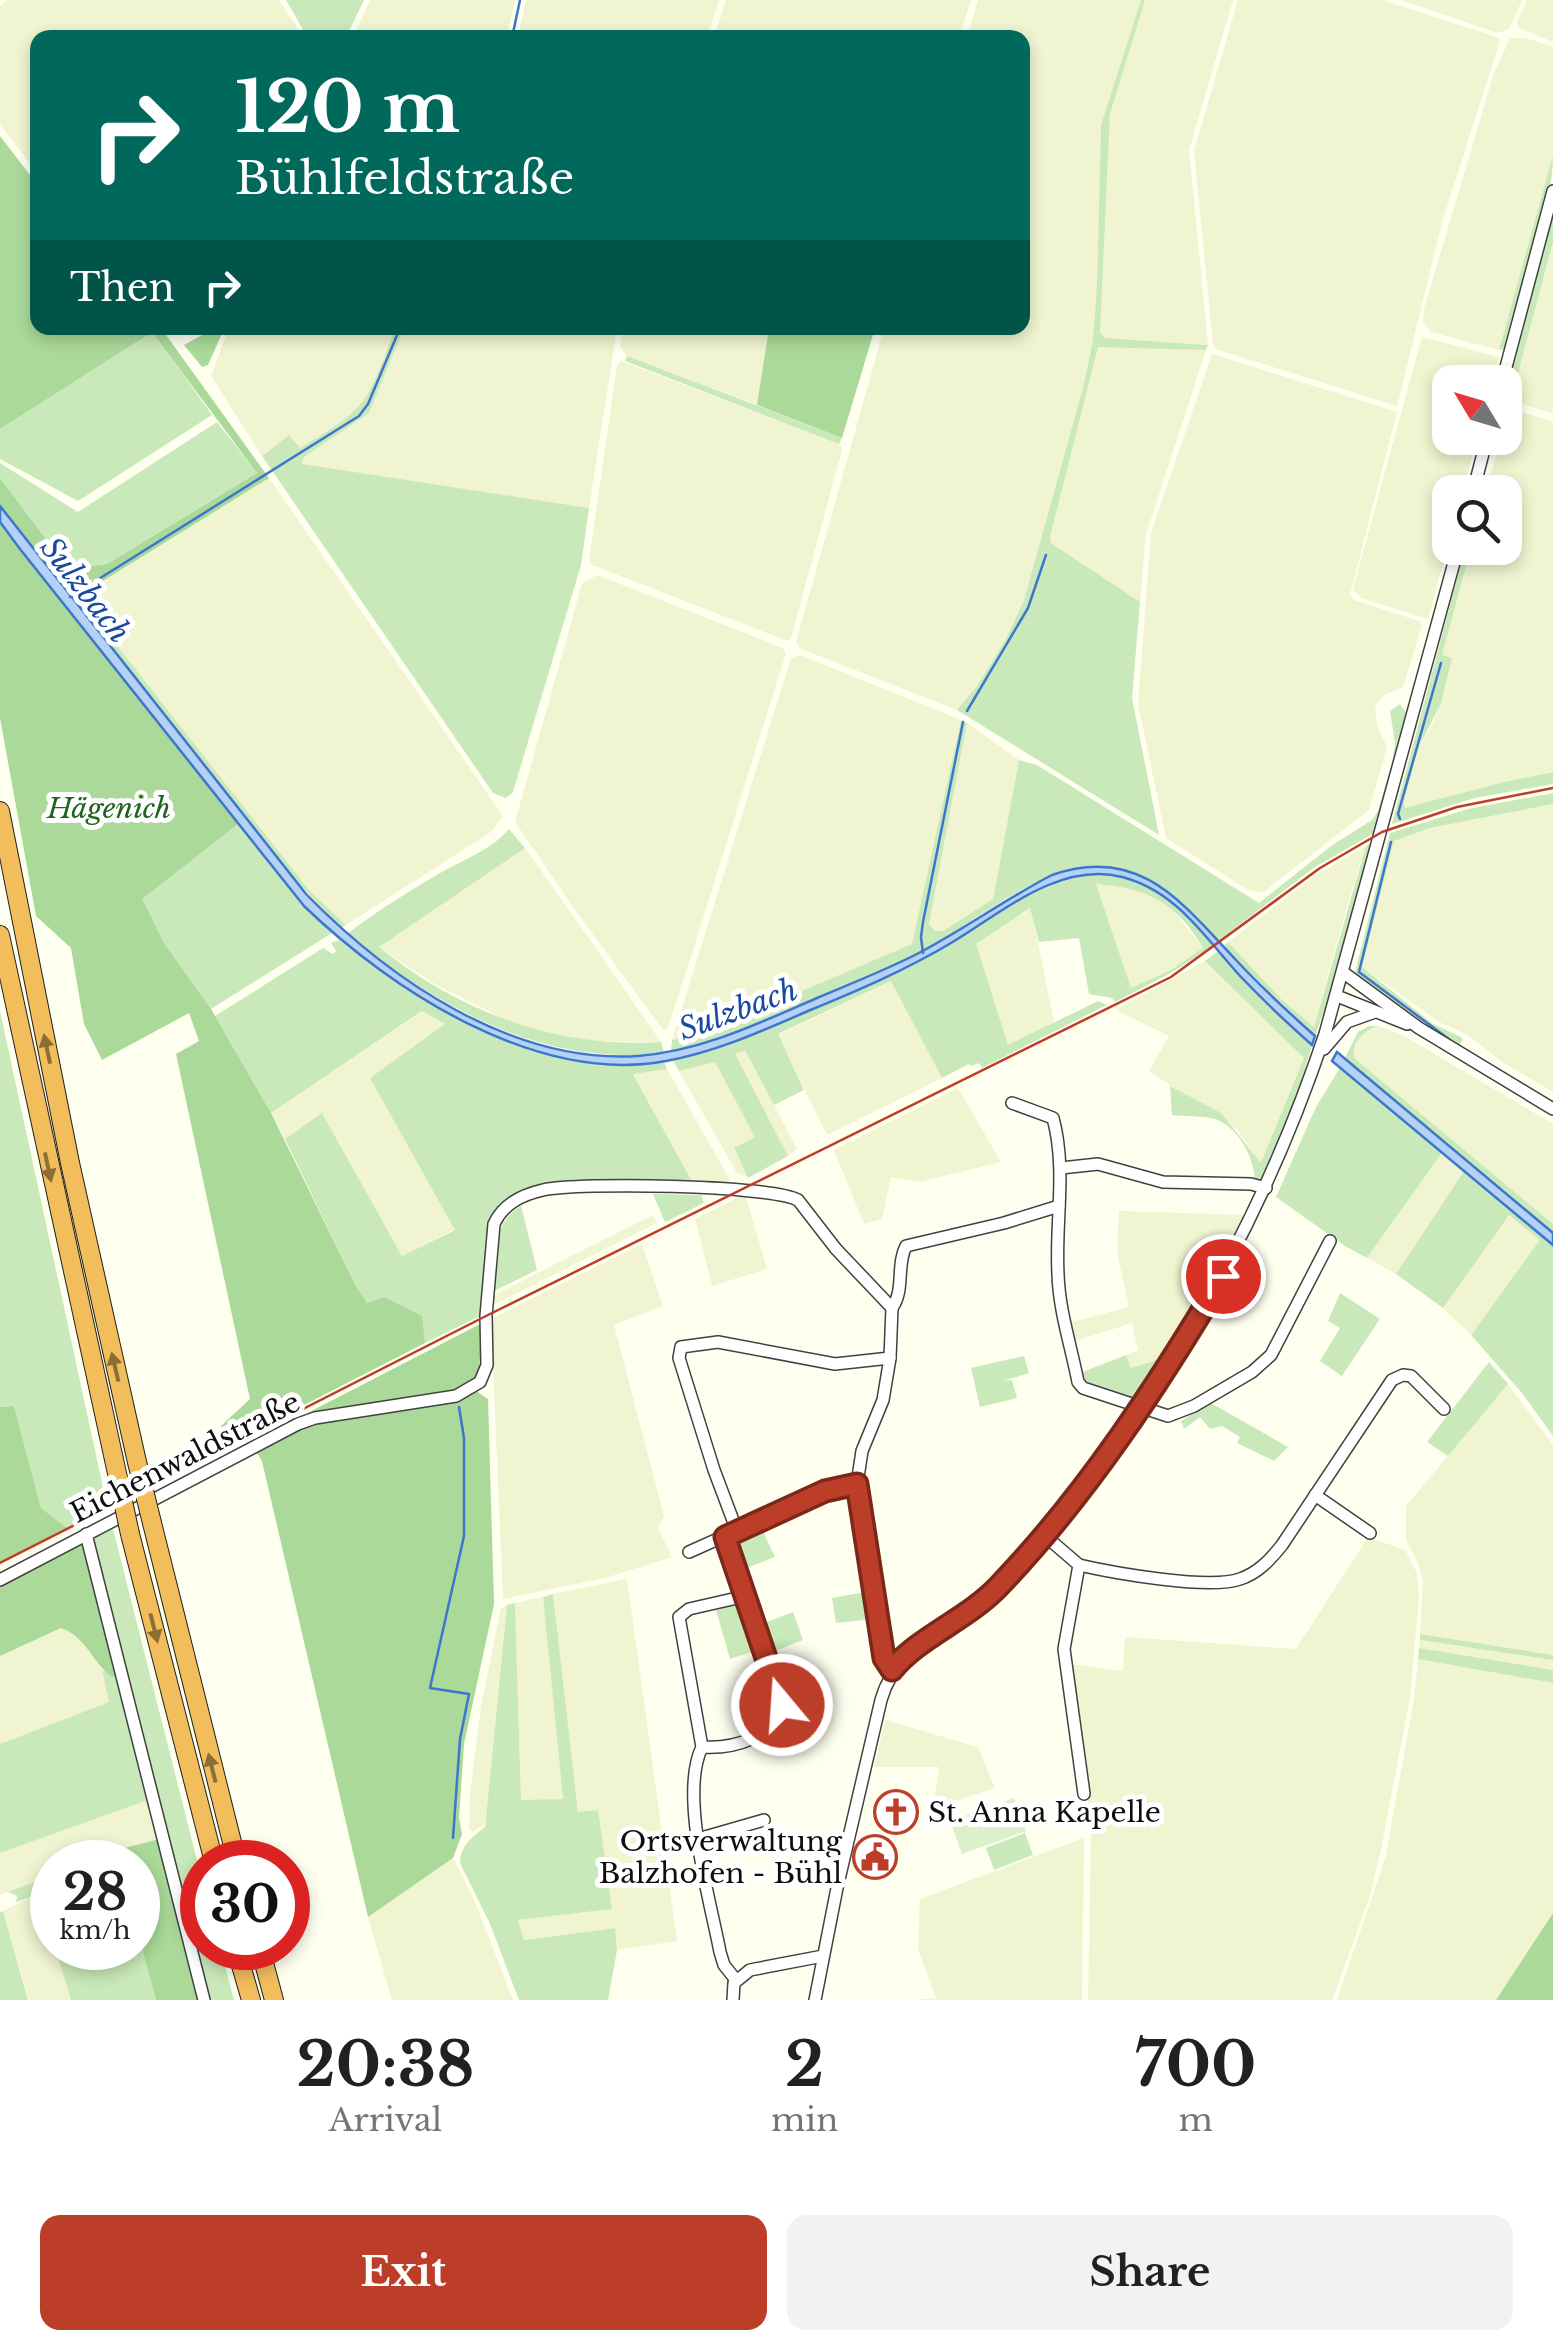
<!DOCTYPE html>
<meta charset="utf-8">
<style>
body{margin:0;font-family:"Libre Baskerville",serif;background:#f2f2f2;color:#202124;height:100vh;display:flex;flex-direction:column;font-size:38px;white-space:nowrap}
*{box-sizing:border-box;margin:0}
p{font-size:32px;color:#757577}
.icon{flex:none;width:55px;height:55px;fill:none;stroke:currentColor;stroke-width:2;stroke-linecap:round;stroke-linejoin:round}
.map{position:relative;height:2000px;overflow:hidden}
.panel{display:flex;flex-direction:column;background:#fff;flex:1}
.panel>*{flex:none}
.hud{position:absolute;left:30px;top:30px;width:1000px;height:305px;border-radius:20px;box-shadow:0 5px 15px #0003;background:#00695c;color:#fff;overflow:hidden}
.needle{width:65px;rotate:308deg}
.fabs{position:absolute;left:1432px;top:365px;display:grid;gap:20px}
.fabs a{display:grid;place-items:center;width:90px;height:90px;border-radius:20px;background:#fff;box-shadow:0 5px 15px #0003;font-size:50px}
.speed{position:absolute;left:30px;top:1840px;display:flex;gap:20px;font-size:50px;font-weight:700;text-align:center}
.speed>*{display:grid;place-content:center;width:130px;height:130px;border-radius:50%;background:#fff;box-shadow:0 5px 15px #0003;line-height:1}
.speed small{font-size:25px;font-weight:400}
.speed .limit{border:15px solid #d22;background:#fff;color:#111}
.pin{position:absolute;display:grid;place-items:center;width:85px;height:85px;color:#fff;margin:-42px;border:5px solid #fff;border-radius:50%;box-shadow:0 2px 10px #0007}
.me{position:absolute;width:110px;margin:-55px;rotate:342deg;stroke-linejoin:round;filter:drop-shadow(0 0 8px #0008)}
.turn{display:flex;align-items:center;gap:35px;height:210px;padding:0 40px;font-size:45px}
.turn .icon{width:130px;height:130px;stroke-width:2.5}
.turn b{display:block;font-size:70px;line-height:85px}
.then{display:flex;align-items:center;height:95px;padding:0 40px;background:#0003;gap:20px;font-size:38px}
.eta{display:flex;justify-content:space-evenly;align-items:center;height:170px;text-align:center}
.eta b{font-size:60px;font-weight:700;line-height:70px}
.action{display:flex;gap:20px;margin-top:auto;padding:20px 40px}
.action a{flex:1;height:115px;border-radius:20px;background:#bd3e28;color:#fff;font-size:40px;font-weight:700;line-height:115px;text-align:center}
.action a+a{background:#f2f2f2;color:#202124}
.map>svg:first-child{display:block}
</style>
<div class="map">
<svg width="1553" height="2000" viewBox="0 0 1553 2000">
<rect width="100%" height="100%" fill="#fffff0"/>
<g fill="#f0f4d0">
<path d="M8,0H279L303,37L38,38L37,172L0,125V6Z"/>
<path d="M370,0H515L507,37L353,38Z"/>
<path d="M526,0H719L707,37L518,38Z"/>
<path d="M726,0H971L959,37H714Z"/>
<path d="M978,0H1141L1101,125L1097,285L1093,339L1084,384L1024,600L1006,639L977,686L957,710L799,648L796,642L884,328H1022V38L967,37Z"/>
<path d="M1145,0H1233L1189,150L1208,345L1105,338L1100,334L1110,114Z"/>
<path d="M1238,0H1381L1497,37L1500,41L1443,219L1397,406L1216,349L1213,345L1194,151Z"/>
<path d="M1401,0H1522L1509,29L1497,33Z"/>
<path d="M1527,0H1553V42L1519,28L1517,22Z"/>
<path d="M1510,38H1526L1553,47V155L1499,350L1431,332L1423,322L1424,309L1493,76Z"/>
<path d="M1553,242V414L1511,400Z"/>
<path d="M229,328H395L373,387L360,408L346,421L299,448L289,435L262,456L211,376Z"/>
<path d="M404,328H617L589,508L302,465L304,457L369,413Z"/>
<path d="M623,328H769L757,405L627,356L620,347Z"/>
<path d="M1422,337L1499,357L1492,382H1450V438H1477L1462,492H1450V538L1428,619L1361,598L1353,589Z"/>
<path d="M1098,346L1206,350L1146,534L1140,602L1051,543L1050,537Z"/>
<path d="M1212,354L1397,412L1350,595L1354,600L1419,621L1422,625L1403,687L1384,695L1375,707L1377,725L1387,747L1369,810L1262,893L1248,890L1166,838L1138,704L1151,533Z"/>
<path d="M621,361L840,444L842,450L791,638L788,641L592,565L589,560L617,366Z"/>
<path d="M1509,408L1553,422V772L1504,782L1406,809L1404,801L1418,749L1433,724L1451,658L1441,656L1471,548H1505V492H1486L1501,438H1505Z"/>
<path d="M269,478L503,816L491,832L346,925L309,890L79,597Z"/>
<path d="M597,575L783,648L786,653L690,960L668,1027L664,1031L578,914L515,822L582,584Z"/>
<path d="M800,655L961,720L912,944L727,1023L672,1040L791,658Z"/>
<path d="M967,723L1019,760L993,899L943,931H935L929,924Z"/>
<path d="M1553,804V1092L1502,1062L1468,1035L1439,1022L1362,967L1394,841L1430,828Z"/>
<path d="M1366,846L1347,906L1314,1027L1281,999L1228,942L1315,876Z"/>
<path d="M525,848L592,943L661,1042L591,1041L516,1025L435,984L378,947Z"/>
<path d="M1096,884L1128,886L1152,895L1172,909L1203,948L1171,970L1131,989Z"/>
<path d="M1031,908L1054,1023L1008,1046L975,944Z"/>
<path d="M1205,961L1304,1058L1261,1165L1237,1129L1149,1071L1169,1036L1116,1010Z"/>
<path d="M892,981L942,1078L827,1135L778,1035Z"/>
<path d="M423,1011L446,1024L371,1078L455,1229L402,1256L322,1113L285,1139L271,1113Z"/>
<path d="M1379,1026L1404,1036L1553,1124V1224L1354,1058L1353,1053L1361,1035Z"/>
<path d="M745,1049L797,1149L788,1156L734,1054Z"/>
<path d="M715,1061L756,1137L734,1149L748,1178L737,1173L679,1071Z"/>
<path d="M667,1069L730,1180V1184L694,1185L633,1073Z"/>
<path d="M958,1088L1001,1162L920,1182L891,1177L882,1219L864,1224L834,1150Z"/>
<path d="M1442,1153L1464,1171L1396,1274L1367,1258Z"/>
<path d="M745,1194L767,1269L712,1286L695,1219Z"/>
<path d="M1119,1211L1249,1215L1170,1356L1130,1369L1126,1355L1138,1350L1132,1323L1075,1341L1072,1322L1129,1307L1117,1253Z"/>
<path d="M1509,1214L1541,1240L1471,1335L1443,1308Z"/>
<path d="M653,1215L657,1223L491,1306L492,1296Z"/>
<path d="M642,1244L663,1306L614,1325L664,1516L658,1528L672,1557L605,1578L503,1599L491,1319Z"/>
<path d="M1508,1384L1553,1445V1655L1420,1634L1423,1581L1418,1563L1406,1540V1506Z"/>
<path d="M1368,1537L1405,1550L1417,1573L1419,1599L1410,1697L1381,1850L1370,1896L1332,2000H1088L1091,1835L1082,1743L1070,1664L1123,1671L1125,1637L1296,1649Z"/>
<path d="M627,1579L677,1941L617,1950L614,1928L523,1940L518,1920L612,1909L597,1810L578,1813L553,1594Z"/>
<path d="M543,1597L563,1799L521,1801L515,1603Z"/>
<path d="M507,1605L485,1824L473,1832L469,1828L470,1794L481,1706L501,1608Z"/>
<path d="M61,1628L75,1632L102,1670L109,1702L0,1744V1656Z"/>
<path d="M1420,1640L1553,1660V1670L1419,1648Z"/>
<path d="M1418,1659L1553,1683V1913L1496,2000H1337L1385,1859L1414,1700Z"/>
<path d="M885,1720L978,1747L995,1788L933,1808L939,1767H874Z"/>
<path d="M148,1800L159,1841L117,1850L85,1862H52V1875L0,1895V1853Z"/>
<path d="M1084,1838L1082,2000H916L936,1998L918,1949L920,1899Z"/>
<path d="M453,1858L475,1902L513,2000H392L368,1917Z"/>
<path d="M39,1893L52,1948H55L71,2000H29L3,1911Z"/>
</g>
<g fill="#c9e9ba" fill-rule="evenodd">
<path d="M286,0H364L346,37L308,38Z"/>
<path d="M1141,0H1145L1110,114L1100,333L1105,338L1208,345L1206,350L1098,347L1050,537L1051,543L1140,602L1132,698L1159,835L957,710L977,686L1006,639L1024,600L1084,384L1093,339L1097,285L1101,125Z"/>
<path d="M1553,155C1553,209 1521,294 1506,349L1499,350Z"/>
<path d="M1553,213V242L1511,400L1505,394Z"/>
<path d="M395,328H404L369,413L304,457L302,464L589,508L581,565L513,792L506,798L493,793L262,456L289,435L300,448C369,408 368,401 395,328Z"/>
<path d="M152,331L212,415L78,501L0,459V429Z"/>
<path d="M627,356L842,438L839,444L625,361Z"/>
<path d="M217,422L257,473L107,564L67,569L0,478V463L78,512Z"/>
<path d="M1465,548H1471L1442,655L1452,658L1441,703L1418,749L1404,801L1405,808L1504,782L1553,772V784L1475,798L1392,824Z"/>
<path d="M79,597L309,890L346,925L341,928L285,869L74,601Z"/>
<path d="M1400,704L1407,714L1378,831L1315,867L1218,941C1189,906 1157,872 1108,867C1039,860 971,928 911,957C838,992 751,1034 671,1051L672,1040L727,1023L912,944L961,720L967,723L929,924L935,931H943L993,899L1019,760L1037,765L1259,903L1331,846L1372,820L1378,811L1393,759L1395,743L1390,711Z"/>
<path d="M1553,793V804L1430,828L1394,841L1362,967L1433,1024L1461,1037L1463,1040L1458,1046L1359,979L1355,973L1390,833L1468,809Z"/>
<path d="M238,824L304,906L332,933L211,1009L164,943L141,899Z"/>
<path d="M509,829L525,848L379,947C459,1012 559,1049 661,1042L664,1053C543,1067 439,1008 347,934C377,911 409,891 442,872C466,858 490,851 509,829Z"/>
<path d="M1375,841L1337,974L1315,1036L1223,947L1228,942L1281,999L1314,1027L1366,846Z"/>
<path d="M1098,874C1154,880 1178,904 1213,946L1171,973L1115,1002L1112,998L1089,994L1079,938L1039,942L1030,908L976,944L1008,1045L1098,1001L1107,1005L982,1068L979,1063L971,1066L969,1064L942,1078L891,981L778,1034L804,1090L774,1105L745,1050L735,1054L788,1156L748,1178L734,1148L755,1137L715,1062L679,1071L673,1060C721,1048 764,1030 810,1011C847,995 886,980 921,961C979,930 1031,881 1098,874ZM1096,884C1148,888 1177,903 1203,948L1171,970L1131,988Z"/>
<path d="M339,940C433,1014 541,1073 664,1062L667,1069L633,1074L694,1185L517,1194L488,1230L482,1315L425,1343L421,1316L384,1297L367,1303L356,1286L285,1139L322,1113L402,1256L455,1230L370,1078L445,1024L422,1011L271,1113L215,1016L323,948L333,954L336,951L331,943Z"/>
<path d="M1218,951L1269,1007L1312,1045L1295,1105L1262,1180L1255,1181C1254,1159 1241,1132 1220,1121C1208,1115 1185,1117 1172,1115L1170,1086L1221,1113L1261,1163L1304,1058L1205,961Z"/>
<path d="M0,1011L107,1506L67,1528L41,1508L14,1406L0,1407Z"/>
<path d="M1369,1026H1379C1365,1030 1352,1041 1354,1058L1553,1224V1233L1345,1058L1358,1032Z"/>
<path d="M1340,1068L1442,1153L1367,1258L1345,1246L1276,1197L1316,1107Z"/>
<path d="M1464,1171L1553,1245V1436L1522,1393L1471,1335L1540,1240L1509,1215L1443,1308L1396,1274Z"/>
<path d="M653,1194L701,1195L704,1203L665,1222Z"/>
<path d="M521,1206L537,1270L494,1291C495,1260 491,1222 521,1206Z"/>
<path d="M1340,1293L1380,1319L1342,1376L1320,1361L1340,1328L1328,1321Z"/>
<path d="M1126,1355L1131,1368L1170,1356L1140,1400L1081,1380L1080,1373Z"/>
<path d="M1024,1356L1029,1373L1003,1381L1012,1380L1017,1398L980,1407L971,1368Z"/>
<path d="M1489,1362L1508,1384L1448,1456L1427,1442Z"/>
<path d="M1211,1403L1288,1447L1274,1461L1237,1443L1240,1437L1222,1426L1210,1429L1200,1417L1184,1429L1181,1421Z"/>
<path d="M112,1525L202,1880V1948H220L234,2000H210L187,1922L93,1542L99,1531Z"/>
<path d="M762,1529L775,1557L744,1569L735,1542Z"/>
<path d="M870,1591L873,1619L836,1623L832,1598Z"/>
<path d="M553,1594L578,1812L598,1810L612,1909L518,1920L524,1940L615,1928L617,1950L608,2000H519L490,1924L460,1863C460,1846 472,1837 485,1827L507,1605L515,1603L521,1800L563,1799L543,1597Z"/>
<path d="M741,1603L761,1649L730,1659L716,1610Z"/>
<path d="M793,1612L803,1640L772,1652L762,1624Z"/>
<path d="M1420,1634L1553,1655V1660L1420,1640Z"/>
<path d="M1419,1648L1553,1670V1683L1418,1659Z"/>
<path d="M102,1670L112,1676L118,1675L148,1800L0,1853V1744L109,1702Z"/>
<path d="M822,1686L831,1715L803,1723L798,1708Z"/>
<path d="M1025,1833L1033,1855L994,1870L986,1848Z"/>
<path d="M52,1875V1938L39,1894L16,1902L17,1896L8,1892Z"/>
<path d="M3,1911L28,2000H0V1912Z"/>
<path d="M138,1934L156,2000H71L55,1948H138Z"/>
</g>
<g fill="#aad999">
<path d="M0,136L37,184L38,328H161L269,478L79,596L67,608L238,824L142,899L164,943L211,1009L271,1113L356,1286L367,1303L384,1297L422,1316L425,1343L224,1446L221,1426L250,1399L176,1054L199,1041L189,1013L102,1060L84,1024L71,948L36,916L0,718V478L68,569L107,564L257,473L152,332L0,429Z"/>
<path d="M215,328H222L223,331L208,365L202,367L184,345Z"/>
<path d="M769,328H875L842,438L757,405Z"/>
<path d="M482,1323L479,1374L461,1391L292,1421Z"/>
<path d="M476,1391L488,1399L494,1604L464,1744L459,1818L462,1834L453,1858L368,1917L262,1461L257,1453L315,1421Z"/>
<path d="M14,1406L41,1508L67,1528L0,1562V1407Z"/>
<path d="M93,1542L126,1672L112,1677C92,1663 86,1636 61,1628L0,1656V1583L51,1554Z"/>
<path d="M156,1840L159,1841L201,2000H156L138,1934V1862H114L112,1857L117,1850Z"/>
<path d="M1553,1913V2000H1496Z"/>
</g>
<path fill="#dcf0cb" d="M1014,1798L1026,1831L962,1854L950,1821Z"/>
<g fill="#b5d1f5" stroke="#3d77cb" stroke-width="2.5">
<path d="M0,506L306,894C390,980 512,1064 638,1056C702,1051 759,1023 817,998C850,984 883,971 915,955C962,931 1005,899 1052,875C1140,844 1183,904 1236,960C1261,987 1287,1011 1315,1036L1312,1045C1287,1023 1264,1001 1241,977C1205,938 1177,891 1122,877C1060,861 1001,913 951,943C906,970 857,991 808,1011C762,1031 716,1052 666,1061C537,1085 392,991 304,906L20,549L0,522Z"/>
<path d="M1337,1052L1553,1233V1245L1332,1061Z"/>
</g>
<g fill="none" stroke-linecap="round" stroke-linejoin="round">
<g stroke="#3d77cb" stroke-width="2.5">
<path d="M512,38L520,0"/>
<path d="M70,597L359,416L368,404L400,328"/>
<path d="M967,711L1028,608L1046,555"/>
<path d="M1400,819L1398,814L1441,663"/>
<path d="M1391,842L1359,972L1450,1040"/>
<path d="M923,953L921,937L923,922L963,722"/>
<path d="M453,1838L460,1739L469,1694L430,1688L464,1536V1438L459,1407"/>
</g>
<g stroke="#414141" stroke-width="14">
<g id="minor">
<path d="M1502,382L1553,191"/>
<path d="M1473,492L1487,438"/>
<path d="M1344,973L1419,1028L1553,1109"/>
<path d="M1337,996L1407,1024"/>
<path d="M1324,1049L1347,1022L1375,1012"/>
<path d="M1012,1103L1053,1118C1067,1170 1055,1222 1058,1274C1059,1310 1071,1346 1078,1382L1083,1388L1168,1416L1194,1406L1252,1372L1271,1355L1330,1241"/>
<path d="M1061,1168L1098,1164L1163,1182L1251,1184L1266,1188"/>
<path d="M892,1308C905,1290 896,1265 906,1246L1004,1223L1059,1206"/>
<path d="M1315,1495L1370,1533"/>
<path d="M737,1531L714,1470L679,1358L681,1347L718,1342L835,1364L890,1358"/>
<path d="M86,1534L204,2000"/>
<path d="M1044,1535L1079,1565L1064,1649L1084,1794"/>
<path d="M689,1552L825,1491L857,1484"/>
<path d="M1079,1565C1114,1573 1209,1590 1240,1579C1258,1573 1270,1560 1282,1545L1392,1380L1403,1375L1411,1376L1444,1409"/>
<path d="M0,1580L298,1424L315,1418L456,1396L480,1382L487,1365L486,1316L494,1224C503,1204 521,1195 543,1190C579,1182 768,1185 798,1200L836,1249L892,1308L890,1358L883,1400L862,1451L857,1484L885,1658L892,1671"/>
<path d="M702,1747C734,1749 773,1738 781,1705L725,1537"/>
<path d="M698,1839L764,1820"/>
<path d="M736,1980L724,1965L720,1952C710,1899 679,1794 702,1747L679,1617L689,1609L746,1596"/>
<path d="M733,2000L734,1983L750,1970L823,1956"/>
<path d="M815,2000L837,1888L881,1700C896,1647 938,1640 976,1608C1002,1587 1023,1561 1044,1535C1171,1377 1260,1228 1325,1034L1458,548"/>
</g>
</g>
<g stroke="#1f1f1f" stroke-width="20">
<g id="highway">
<path d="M0,811L70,1163L137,1462"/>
<path d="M0,935L118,1478"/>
<path d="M152,1523L237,1862"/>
<path d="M130,1534L214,1862"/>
<path d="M236,1948L251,2000"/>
<path d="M260,1948L274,2000"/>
</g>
</g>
<use href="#minor" stroke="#fff" stroke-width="11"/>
<use href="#highway" stroke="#f2bd5b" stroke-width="18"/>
<path stroke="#bd3e28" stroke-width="2.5" d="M0,1563L486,1316L1171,977L1320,868L1382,832L1457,807L1553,788"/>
<g stroke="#1f1f1f" stroke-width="20" stroke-linecap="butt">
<g id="highway-bridge">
<path d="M137,1462L152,1523"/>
<path d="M118,1478L130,1534"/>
</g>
</g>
<use href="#highway-bridge" stroke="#f2bd5b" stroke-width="18"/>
</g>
<defs><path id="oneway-solid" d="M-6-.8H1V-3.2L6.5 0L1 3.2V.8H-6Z" transform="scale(2.5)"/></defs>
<g fill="#8b6e38">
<use href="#oneway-solid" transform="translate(47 1049) rotate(-102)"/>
<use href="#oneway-solid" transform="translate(48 1167) rotate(78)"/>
<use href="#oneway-solid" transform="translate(115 1367) rotate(-103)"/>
<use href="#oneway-solid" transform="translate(154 1628) rotate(76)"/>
<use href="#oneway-solid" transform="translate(212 1768) rotate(-104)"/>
</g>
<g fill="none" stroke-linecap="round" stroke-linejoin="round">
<g stroke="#7b281a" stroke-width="25">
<path id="route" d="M782,1705L725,1537L825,1491L857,1484L884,1658L892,1670C917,1638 968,1619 999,1586C1087,1494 1158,1385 1223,1276"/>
</g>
<use href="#route" stroke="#bd3e28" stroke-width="18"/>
</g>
<defs>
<g id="church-ring" transform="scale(2.25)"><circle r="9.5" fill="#fff" stroke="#bd3e28" stroke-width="1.5"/><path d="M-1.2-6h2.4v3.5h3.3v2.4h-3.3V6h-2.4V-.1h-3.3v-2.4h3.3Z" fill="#bd3e28"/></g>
<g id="civic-ring" transform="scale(2.25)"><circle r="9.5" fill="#fff" stroke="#bd3e28" stroke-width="1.5"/><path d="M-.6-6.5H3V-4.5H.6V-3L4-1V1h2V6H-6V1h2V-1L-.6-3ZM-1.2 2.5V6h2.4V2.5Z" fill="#bd3e28"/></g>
</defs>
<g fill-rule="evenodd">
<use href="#church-ring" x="896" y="1812"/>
<use href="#civic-ring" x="875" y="1857"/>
</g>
<g text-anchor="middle" stroke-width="10" stroke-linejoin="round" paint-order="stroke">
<g font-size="28" font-style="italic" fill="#20651f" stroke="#fff">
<text x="109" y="818">Hägenich</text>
</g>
<g font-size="28" fill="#0e0e0e" stroke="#fff">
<text transform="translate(185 1457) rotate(-27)" y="10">Eichenwaldstraße</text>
</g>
<g font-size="28" fill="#0e0e0e" stroke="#fff" text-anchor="start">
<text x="928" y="1822">St. Anna Kapelle</text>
<text x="842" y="1851" text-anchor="end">Ortsverwaltung<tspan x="842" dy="32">Balzhofen - Bühl</tspan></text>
</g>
<g font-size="30" font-style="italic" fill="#194a9f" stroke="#fff">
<text transform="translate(85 590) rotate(52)" y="10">Sulzbach</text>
<text transform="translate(738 1010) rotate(-20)" y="10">Sulzbach</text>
</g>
</g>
</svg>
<div class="fabs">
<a><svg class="needle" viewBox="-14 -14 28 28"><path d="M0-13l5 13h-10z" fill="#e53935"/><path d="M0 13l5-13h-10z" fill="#757577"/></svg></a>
<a><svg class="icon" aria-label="search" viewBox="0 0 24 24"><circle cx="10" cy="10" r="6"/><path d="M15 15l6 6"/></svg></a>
</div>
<div class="speed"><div>28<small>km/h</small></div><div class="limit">30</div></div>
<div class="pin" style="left:1223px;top:1276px;background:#d93025"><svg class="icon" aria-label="arrive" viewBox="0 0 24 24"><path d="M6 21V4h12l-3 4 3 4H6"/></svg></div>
<svg class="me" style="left:782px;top:1705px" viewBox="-20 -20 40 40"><circle r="17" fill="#bd3e28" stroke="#fff" stroke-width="3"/><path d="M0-11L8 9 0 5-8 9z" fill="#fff"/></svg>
<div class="hud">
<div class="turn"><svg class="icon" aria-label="right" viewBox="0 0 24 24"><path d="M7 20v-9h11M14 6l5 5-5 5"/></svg><div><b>120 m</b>Bühlfeldstraße</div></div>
<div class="then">Then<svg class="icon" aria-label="right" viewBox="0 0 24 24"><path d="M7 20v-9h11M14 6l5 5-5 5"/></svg></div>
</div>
</div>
<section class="panel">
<div class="eta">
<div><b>20:38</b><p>Arrival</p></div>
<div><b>2</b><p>min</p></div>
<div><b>700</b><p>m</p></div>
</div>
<div class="action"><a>Exit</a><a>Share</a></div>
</section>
